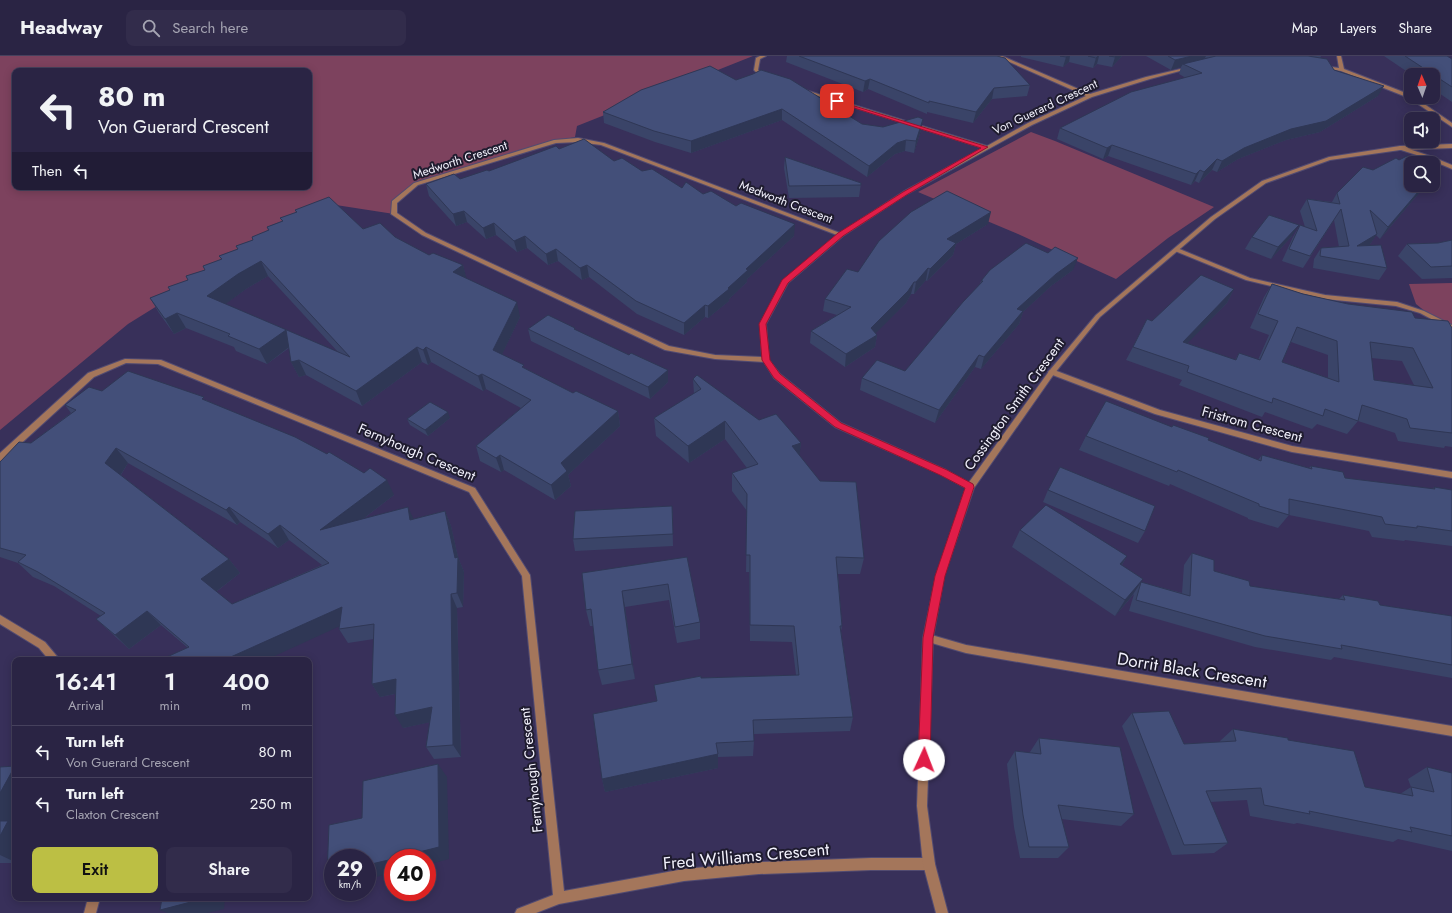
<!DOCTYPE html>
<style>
body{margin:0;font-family:Jost,sans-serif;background:#322c4b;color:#f1f3f6;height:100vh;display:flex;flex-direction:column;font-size:15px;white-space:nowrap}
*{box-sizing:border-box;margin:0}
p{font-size:13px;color:#a5a4b2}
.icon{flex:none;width:22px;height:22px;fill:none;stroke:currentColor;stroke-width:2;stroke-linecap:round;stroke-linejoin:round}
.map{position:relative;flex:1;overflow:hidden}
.drawer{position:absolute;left:12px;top:601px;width:300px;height:244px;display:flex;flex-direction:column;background:#2a2444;border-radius:8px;box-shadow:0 2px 10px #0003,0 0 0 1px #46415d}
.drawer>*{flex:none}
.hud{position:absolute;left:12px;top:12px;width:300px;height:122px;border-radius:8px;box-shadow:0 2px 10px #0003,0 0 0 1px #46415d;background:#2a2444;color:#f1f3f6;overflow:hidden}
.needle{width:26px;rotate:358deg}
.controls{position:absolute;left:1404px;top:12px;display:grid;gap:8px}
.controls a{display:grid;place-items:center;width:36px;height:36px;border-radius:8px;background:#2a2444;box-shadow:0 2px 10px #0003,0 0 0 1px #46415d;font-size:20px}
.speed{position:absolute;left:324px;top:793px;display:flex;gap:8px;font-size:20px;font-weight:700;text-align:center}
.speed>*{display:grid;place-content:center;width:52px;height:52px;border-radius:50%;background:#2a2444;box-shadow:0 2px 10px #0003,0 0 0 1px #46415d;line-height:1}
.speed small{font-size:10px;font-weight:400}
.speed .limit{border:6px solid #d22;background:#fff;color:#111}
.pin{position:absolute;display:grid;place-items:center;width:34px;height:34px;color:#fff;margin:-17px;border-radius:8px;box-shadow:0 2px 6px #0006}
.me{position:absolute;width:44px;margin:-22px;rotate:2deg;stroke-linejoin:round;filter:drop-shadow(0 0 3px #0008)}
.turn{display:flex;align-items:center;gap:14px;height:84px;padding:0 20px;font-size:18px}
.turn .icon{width:52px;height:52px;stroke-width:2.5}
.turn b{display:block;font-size:28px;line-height:34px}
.then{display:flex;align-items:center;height:38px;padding:0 20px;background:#0003;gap:8px;font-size:15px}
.eta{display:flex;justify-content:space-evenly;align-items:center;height:68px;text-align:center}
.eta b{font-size:24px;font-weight:600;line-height:28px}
.primary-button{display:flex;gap:8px;margin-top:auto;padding:8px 20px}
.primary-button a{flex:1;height:46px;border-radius:8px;background:#bcbf44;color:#111;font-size:16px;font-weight:600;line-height:46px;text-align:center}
.primary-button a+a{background:#322c4b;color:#f1f3f6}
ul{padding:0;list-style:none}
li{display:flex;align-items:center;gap:12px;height:52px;padding:0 20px;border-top:1px solid #46415d}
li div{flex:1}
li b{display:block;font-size:15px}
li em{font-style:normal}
header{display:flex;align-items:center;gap:24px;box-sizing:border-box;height:56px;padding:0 20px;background:#2a2444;border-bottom:1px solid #46415d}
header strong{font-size:19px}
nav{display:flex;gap:22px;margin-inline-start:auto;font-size:14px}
.search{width:280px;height:36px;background:#322c4b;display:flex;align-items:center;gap:10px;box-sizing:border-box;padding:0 14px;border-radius:8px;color:#a5a4b2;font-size:15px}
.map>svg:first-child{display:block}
</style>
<header>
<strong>Headway</strong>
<div class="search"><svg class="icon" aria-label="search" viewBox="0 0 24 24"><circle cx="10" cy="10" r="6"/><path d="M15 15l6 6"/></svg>Search here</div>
<nav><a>Map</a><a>Layers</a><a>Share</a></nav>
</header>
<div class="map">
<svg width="1452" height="857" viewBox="0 0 1452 857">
<rect width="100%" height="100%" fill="#38305a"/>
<g fill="#7d425e" fill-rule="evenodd">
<path d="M0,0H753L577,70L575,81L556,85L416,128L398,142L394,158L323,147L128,268L0,374ZM15,15H309V131H15Z"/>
<path d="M1031,76L1055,85L1214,151L1168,182L1116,223L1018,178L918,136Z"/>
<path d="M1452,227V277L1416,248L1409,228Z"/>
</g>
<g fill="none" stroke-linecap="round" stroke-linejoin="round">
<g stroke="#524b71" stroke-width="2">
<g id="minor">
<path d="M760,0H766L760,3L758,14L767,21V23H763L754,14L756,2Z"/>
<path d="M996,0H1002L1090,38L1146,21L1189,11L1191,12L1150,23L1092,41L1032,69L907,138L843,180L788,227L766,268L769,304L780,318L841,367L946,414L973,429L974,431L973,433L970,434L940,418L835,371L774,322L764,306L715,303L665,294L422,179L391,158L392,145L414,127L554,84L578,82L604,87L840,177L903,136L983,92L802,35V33L987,90L1028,67L1086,40ZM578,86L601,89L837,179L782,226L760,268L762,301L715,299L669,290L426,177L397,157V147L418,129L556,87Z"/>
<path d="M1337,0H1341L1344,13L1411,39V41H1414L1452,67V71L1409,42L1341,15L1322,12V10H1324L1339,12Z"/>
<path d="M1400,90L1430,100L1452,109V113L1426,102L1398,93L1397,92Z"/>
<path d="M1177,192L1250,222L1325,239L1397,246L1424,255L1452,269V274L1420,257L1396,250L1325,243L1246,224L1175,195V193Z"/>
<path d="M125,303L161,304L475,432L530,519L564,835L684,813L759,806L871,802H929L933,804L935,808L933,812L929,814H871L759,818L684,825L559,848L536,857H515L517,853L553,839L522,520L469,436L158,308L126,307L94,321L3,404L0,405V397L88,317Z"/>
<path d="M1050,314H1054L1160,354L1292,390L1452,416V422L1292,396L1155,358L1050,318L1048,316Z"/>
<path d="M0,559L45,586L60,604H49L39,592L0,568Z"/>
<path d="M928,578L966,589L1452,670V680L966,597L925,585L923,582L925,579Z"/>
<path d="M88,842H100L96,857H84Z"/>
</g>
</g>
<g stroke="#524b71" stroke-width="2">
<path id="tertiary" d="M1452,88V92L1400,94L1330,104L1266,127L1215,163L1100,261L1054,318L974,432L944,520L933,582L927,750L935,808L948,857H936L923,808L917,750L923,582L936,520L967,429L1050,314L1096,259L1211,161L1262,125L1329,101L1400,90Z"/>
</g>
<use href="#minor" fill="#a4765b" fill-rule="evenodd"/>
<use href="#tertiary" fill="#a4765b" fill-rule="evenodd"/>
</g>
<g fill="#3a4468" fill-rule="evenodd">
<path d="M787,0H997L1030,29L1027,40L992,43L973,67L927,56V58L868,33L863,36L786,6Z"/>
<path d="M1021,0H1122L1112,11L1097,8L1093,12L1069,6L1063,11L1021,1Z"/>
<path d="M1146,0H1321L1320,2L1334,14L1378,40L1320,76L1286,84L1238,103L1217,116L1212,114L1199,127L1195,125L1191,129L1108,100L1103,103L1057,83L1060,72L1186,22L1179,18L1181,11L1171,14Z"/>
<path d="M1384,0H1447L1452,3V46L1433,33V19H1412Z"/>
<path d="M736,24L862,68L883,71L923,63L921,74L914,97L905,95L895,98L867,121L782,64L691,97L655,86L604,67L603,56Z"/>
<path d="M559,93L614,105L682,132L703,138L736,150L794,180L747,223V226L729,243V245L708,262L705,261L684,279L637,258L589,221L582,224L558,205L548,209L527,192L517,196L496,179L486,183L467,166L456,170L429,140L426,128L460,123L489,115Z"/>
<path d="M785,101L861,127L859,141L789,142L784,112Z"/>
<path d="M1373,114L1426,129L1380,183L1376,179L1369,190L1387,212L1379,224L1313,212L1314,203L1321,192L1339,191L1334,164L1303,212L1282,205L1293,181L1300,169L1305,171L1300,155L1307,143L1332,146L1337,137Z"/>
<path d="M295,154L395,181L429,199L463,209L466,222L520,261L502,298L524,312L573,337L618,355L620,370L568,419L571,430L555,444L504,414L501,416L480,405L476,390L521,352L486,333L483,335L431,306L428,309L422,306L362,350L306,319L299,321L291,306L289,292L267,308L236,295L234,291L186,272L174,278L159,257L150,242L170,234L188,224L186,220L205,214L221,203L219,200L238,193L236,190L253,184L268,174L267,171L282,165L280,162L296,157ZM268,220L338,296L225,248L246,233Z"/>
<path d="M988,168L956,188L953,199L927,225L926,224L914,238H911L906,247L875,277L877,279L875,291L845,311L810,287L811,275L837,259L823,255L825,243L858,216Z"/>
<path d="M1292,180L1271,203L1245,193L1252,181Z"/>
<path d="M1452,184V222L1422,223L1398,200L1407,188L1438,187Z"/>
<path d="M1073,214L1051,230L1023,256L1019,268L981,313L975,311L935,367L860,334L862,322L905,315L980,228L981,225Z"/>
<path d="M1272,228L1303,238L1348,248L1415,262L1452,272V391L1445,390L1444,392L1398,385L1395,377L1358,365L1347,378L1317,368L1312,373L1265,356L1262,361L1179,329L1182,324L1126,304L1133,291L1152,265L1234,233L1227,247L1187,287L1235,304L1239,297L1258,304L1269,279L1250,272L1264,241ZM1291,286L1328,299V322L1282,306ZM1371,302L1402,305L1414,329L1374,324Z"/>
<path d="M528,273L575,274L629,299L668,314V326L650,343L531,285Z"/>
<path d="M693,323L759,364L801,387L799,400L864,502L860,518H838L842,570L841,575L853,661L850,675L754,678V685L753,700L718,701V712L605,736L602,723L657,645L654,629L701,622L796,619L792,586L750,585L749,516H746L747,455L732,435V417L747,412L725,383L689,407L656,380L654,362L694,338Z"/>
<path d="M102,335L206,344L394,439L363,463H414L445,455L451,470L458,501L464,516L463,551L457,552L461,701L434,703L426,691L430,666L403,672L395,638L380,641L372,628L374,583L348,587L339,573V570L188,592L161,569L129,593L96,563L101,560L54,530L33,521L18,507L0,501V406L31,387L71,357L65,349ZM128,407L237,469L240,466L278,492L289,484L322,509L232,548L216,536L240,517L229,503L121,419Z"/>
<path d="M450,362L428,380L410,369L407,363Z"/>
<path d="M1172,371L1208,384L1258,404L1262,399L1309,412L1311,410L1345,422L1433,433L1434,431L1452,434V490L1405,484L1404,485L1372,481L1369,475L1289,459L1278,472L1248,463V462L1170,428L1169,430L1079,394L1086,380Z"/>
<path d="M1048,434L1145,475L1138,487L1043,446Z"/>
<path d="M672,450L673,490L575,495L573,483Z"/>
<path d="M1020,474L1127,500L1122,509L1141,526L1182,537L1184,509L1192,497L1214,515L1250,530L1339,543L1343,539L1380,549L1452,560V622L1334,601L1331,604L1255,591L1129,555L1134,538L1115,560L1012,491Z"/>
<path d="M687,501L700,566V583L677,587L669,544L625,551L635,623L602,629L598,614L593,570H590L586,554Z"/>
<path d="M1132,657L1184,688L1220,686V685L1233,673L1288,684L1365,731L1400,738L1411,731L1408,723L1427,711L1452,717V795L1398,783L1393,786L1297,767L1294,768L1250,760L1247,744L1210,746L1228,787L1214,797L1172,799L1122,670Z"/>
<path d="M1039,682L1134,758L1121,770L1061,763L1069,791L1058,802H1020L1014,771L1007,708L1015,695L1030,697V696Z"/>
<path d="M0,711L13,768L15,769V807H0Z"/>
</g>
<g fill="#2f3755">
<path d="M1068,0H1070L1069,6L1063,11L1066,1Z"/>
<path d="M1098,0H1099L1097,8L1093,12L1096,2Z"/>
<path d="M1116,0H1122L1112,11L1115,1Z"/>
<path d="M1192,0H1206L1203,6L1183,8L1181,11L1171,14L1175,4Z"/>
<path d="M870,23L868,33L863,36L865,25Z"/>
<path d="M1384,30L1378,40L1320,76L1286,84L1238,103L1217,116L1222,105L1244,92Z"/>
<path d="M994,32L992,43L973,67L976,56Z"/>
<path d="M782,53V64L691,97V85Z"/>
<path d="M923,63L921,74L914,97L916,85Z"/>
<path d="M906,84L905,95L895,98L867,121L869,110L897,87Z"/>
<path d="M1112,89L1108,100L1103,103L1107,92Z"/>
<path d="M1217,103L1212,114L1199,127L1204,116Z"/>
<path d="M1200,114L1195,125L1191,129L1196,118Z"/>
<path d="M1424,129H1426L1380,183L1388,171Z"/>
<path d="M464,155L467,166L456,170L453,158Z"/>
<path d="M991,156L988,168L956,188L953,199L927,225L930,213L947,183Z"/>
<path d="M494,167L496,179L486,183L483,172Z"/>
<path d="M795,168L794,180L747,223V226L729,243V245L708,262V250L746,213Z"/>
<path d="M1299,169L1292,180L1271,203L1278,191Z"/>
<path d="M1377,178L1369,190H1357Z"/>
<path d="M525,180L527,192L517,196L514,185Z"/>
<path d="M556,193L558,205L548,209L546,198Z"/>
<path d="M1078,202L1073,214L1051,230L1023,256L1019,268L981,313L984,301L1017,253L1056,218Z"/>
<path d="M261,205L268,220L246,233L216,255L207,240L238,218Z"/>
<path d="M463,209L467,224L453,216Z"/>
<path d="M587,209L589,221L582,224L580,212Z"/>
<path d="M928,212L926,224L914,238L916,226Z"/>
<path d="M914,226L911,238L906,247L869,284L877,279L875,291L845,311L846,298Z"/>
<path d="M1234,233L1227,247L1175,300L1183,286Z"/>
<path d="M517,246L520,261L497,309L493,294Z"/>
<path d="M705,249V261L684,279V267Z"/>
<path d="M177,257L186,272L174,278L165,263Z"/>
<path d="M286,274L293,288L267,308L259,293Z"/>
<path d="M417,291L422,306L362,350L356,335Z"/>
<path d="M426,291L431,306L428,309L423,294Z"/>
<path d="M979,299L975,311L935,367L939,354Z"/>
<path d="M299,304L306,319L299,321L291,306Z"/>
<path d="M668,314V326L650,343L648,331Z"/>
<path d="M482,318L486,333L483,335L478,320Z"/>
<path d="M618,355L620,370L568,419L571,430L555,444L551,429L561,407Z"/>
<path d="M448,356L450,362L428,380L425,374Z"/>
<path d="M725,365V383L689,407L688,390Z"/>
<path d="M801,387L799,404L792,390Z"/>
<path d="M116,392L128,407L118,423L105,407Z"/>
<path d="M500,399L504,414L501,416L496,402Z"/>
<path d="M387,424L394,439L329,489L320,474Z"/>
<path d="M672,450L673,462V490V478Z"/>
<path d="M229,451L240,466L237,469L226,454Z"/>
<path d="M408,451L415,466L410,464Z"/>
<path d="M445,455L451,470L458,501L464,516L463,551L457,537L455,502Z"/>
<path d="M280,469L289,484L278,492L268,478Z"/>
<path d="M1127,500L1117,517L1120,508Z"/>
<path d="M229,503L240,517L213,538L201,523Z"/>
<path d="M1143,523L1132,540L1115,560L1125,544Z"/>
<path d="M622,535L625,551L635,623L632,608Z"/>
<path d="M451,538L457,552L461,701L453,689Z"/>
<path d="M342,551L351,565L266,604H224Z"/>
<path d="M147,555L161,569L129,593L115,579Z"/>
<path d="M396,623L404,636L380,641L372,628Z"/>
<path d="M309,646L312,650L309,662Z"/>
<path d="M432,651L440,664L403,672L395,659Z"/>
<path d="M718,698V712L605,736L602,723Z"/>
<path d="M438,708L447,721L449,803L427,809V802H395Z"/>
<path d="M15,710V765L13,768L15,769V806L0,799V737Z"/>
<path d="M393,803V817L367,823V809Z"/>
<path d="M333,817V824L327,819Z"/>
<path d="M206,842H225L224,853L207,857H167L160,854Z"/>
</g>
<g fill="#434f79" stroke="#2f3755" fill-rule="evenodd">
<path d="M799,0H997L1005,2L1030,29L994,32L976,56L929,45V47L870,23L865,25Z"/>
<path d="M1060,0H1068L1066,1Z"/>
<path d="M1088,0H1098L1096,2Z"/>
<path d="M1109,0H1116L1115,1Z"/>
<path d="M1168,0H1192L1175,4Z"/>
<path d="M1216,0H1308L1327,3L1334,14L1384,30L1326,65L1291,73L1244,92L1222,105L1217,103L1204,116L1200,114L1196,118L1112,89L1107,92L1060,72L1131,36L1202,17L1183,8Z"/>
<path d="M1405,0H1447L1452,3V31Z"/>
<path d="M710,10L736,24L753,18L761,14L790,23L862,68L883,71L918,61L923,63L916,85L906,84L897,87L869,110L782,53L691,85L654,75L603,56L641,34Z"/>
<path d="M584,83L614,105L622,102L642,115L652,113L682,132L686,126L703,138L711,135L736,150L741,147L795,168L746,213L748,214L728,232L729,233L708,250L705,249L684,267L636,245L587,209L580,212L556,193L546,198L525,180L514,185L494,167L483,172L464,155L453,158L426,128L454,118L460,123L487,114L489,115L556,90L559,93Z"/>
<path d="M1407,100L1423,107H1411V129H1424L1388,171L1370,154L1377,178L1357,190L1381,189L1387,212L1320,200L1321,192L1349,190L1341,153L1310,200L1289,193L1300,169L1317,175L1307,143L1340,148L1337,137L1363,111L1373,114L1396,102L1399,104Z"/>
<path d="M785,101L861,127V129L789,130Z"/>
<path d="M1433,111L1437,113L1433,118Z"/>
<path d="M947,135L991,156L947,183L956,187L930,213L928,212L916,226H914L908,235L871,272L877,279L846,298L811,275L851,251L825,243L847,213L858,216L879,185L911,156Z"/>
<path d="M329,141L363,173L380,167L395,181L429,199L433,197L463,209L453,216L517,246L493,294L524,309L522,311L573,337L576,335L618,355L561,407L567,415L551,429L500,399L496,402L476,390L531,344L482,318L478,320L426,291L423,294L417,291L356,335L299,304L291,306L286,274L259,293L228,280L230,278L177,257L165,263L150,242L170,234L168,231L188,224L186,220L205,214L203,210L222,203L219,200L238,193L236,190L253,184L252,181L269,174L267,171L283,165L280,162L297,156L295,154ZM261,205L350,301L207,240L238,218Z"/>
<path d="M1269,159L1299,169L1278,191L1252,181Z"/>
<path d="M1452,184V210L1431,211L1407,188L1438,187Z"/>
<path d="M1026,187L1048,197L1055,191L1078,202L1056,218L1017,253L1023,255L984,301L979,299L939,354L862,322L877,304L905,315L963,246L983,225H981L990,214Z"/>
<path d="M1201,219L1234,233L1183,286L1236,304L1239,297L1260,304L1278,265L1258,258L1272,228L1303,238L1348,248L1412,256L1415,262L1448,265L1452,272V377L1410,372L1407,363L1362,349L1358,365L1325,353L1323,360L1273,342L1272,347L1187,316L1189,310L1133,291L1147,263L1152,265ZM1297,271L1337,285L1339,326L1282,306ZM1370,286L1413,292L1433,332L1374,324Z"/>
<path d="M548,259L575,272L574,273L629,299L631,297L668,314L648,331L528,273Z"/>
<path d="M128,315L204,341L202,343L295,381L327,398L329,396L364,417L370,412L387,424L320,474L408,451L410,464L445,455L455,502L458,501L457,537L451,538L453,689L426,691L432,651L395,659L396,623L372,628L374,568L339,573L342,551L224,604H160L189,591L147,555L115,579L96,563L105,557L38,516L18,506L26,499L0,492V406L19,386L31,387L76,354L65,349L89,331L102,335ZM116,392L226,454L229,451L268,478L280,469L329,507L232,548L201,523L229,503L105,407Z"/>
<path d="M697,319L759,364L776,358L801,387L792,390L820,425L856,426L864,502L836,501L842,570H840L853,661L753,664L754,685L716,687L718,698L602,723L593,658L657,645L654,629L701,620V622L799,619L794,570L750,569V499H746L747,438L732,417L758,408L725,365L688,390L654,362L701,333L693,323Z"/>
<path d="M1106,345L1172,371L1173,369L1209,382L1208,384L1261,405L1262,399L1312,413L1311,410L1343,416L1345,422L1435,433L1434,431L1452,434V475L1417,470V472L1385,468L1382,461L1289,443V459L1259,450V448L1178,414L1177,416L1086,380Z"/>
<path d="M430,346L448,356L425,374L407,363Z"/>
<path d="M1060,411L1155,450L1145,475L1048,434Z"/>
<path d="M1046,449L1127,500L1120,508L1143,523L1125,544L1020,474Z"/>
<path d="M672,450L673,478L573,483L575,455Z"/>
<path d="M1192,497L1214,504V515L1249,525L1250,530L1345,544L1343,539L1378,545L1380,549L1452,560V609L1341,589L1342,593L1265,580L1136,544L1141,526L1190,540Z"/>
<path d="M687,501L700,566L675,571L668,528L622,535L632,608L598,614L591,553L586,554L582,517Z"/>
<path d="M1169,655L1184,688L1236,685L1233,673L1288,682V684L1354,695L1365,731L1413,740L1411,731L1434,736L1427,711L1452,717V780L1410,771L1412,776L1309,755L1310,758L1264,749L1261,732L1206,735L1228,787L1184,789L1132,657Z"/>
<path d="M1039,682L1120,691L1134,758L1058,749L1069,791H1029L1023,759L1015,695L1041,698Z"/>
<path d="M438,708L439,791L395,802H393V803L367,809V802H333V817L327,819L329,769L362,762L363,725Z"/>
<path d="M15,710L0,737V711Z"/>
<path d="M0,765H8L0,780Z"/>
<path d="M162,842H206L160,854Z"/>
</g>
<path fill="#e11d48" stroke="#92132f" d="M835,44L988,91L908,138L843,180L788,227L766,268L770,304L780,318L841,367L947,414L973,428L974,431L945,520L933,582L930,704L928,708L924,710L920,708L918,704L923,582L935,520L965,432L940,419L835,371L774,322L762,304L759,268L782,224L838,177L903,136L981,92L835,46Z"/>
<g text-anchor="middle" stroke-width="4" stroke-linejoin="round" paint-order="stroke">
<g font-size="12" fill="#f3f2fd" stroke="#1f1c2f">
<text transform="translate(1045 51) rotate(-25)" y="4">Von Guerard Crescent</text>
<text transform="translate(460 104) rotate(-18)" y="4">Medworth Crescent</text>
<text transform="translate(786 146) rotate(21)" y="4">Medworth Crescent</text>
</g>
<g font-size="14" fill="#f3f2fd" stroke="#1f1c2f">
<text transform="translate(1014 348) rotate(-54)" y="5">Cossington Smith Crescent</text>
<text transform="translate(1252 368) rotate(15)" y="5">Fristrom Crescent</text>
<text transform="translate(417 396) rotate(23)" y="5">Fernyhough Crescent</text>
<text transform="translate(531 714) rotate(-96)" y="5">Fernyhough Crescent</text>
</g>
<g font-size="17" fill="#f3f2fd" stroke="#1f1c2f">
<text transform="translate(1192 614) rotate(9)" y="6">Dorrit Black Crescent</text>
<text transform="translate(746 800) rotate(-5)" y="6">Fred Williams Crescent</text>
</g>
</g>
</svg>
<div class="controls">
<a><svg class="needle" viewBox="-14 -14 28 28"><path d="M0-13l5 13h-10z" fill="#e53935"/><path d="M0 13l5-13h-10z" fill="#a5a4b2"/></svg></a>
<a><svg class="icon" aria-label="sound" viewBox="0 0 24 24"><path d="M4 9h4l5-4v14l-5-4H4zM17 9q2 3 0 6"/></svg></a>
<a><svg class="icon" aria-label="search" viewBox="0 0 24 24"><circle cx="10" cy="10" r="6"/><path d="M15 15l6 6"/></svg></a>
</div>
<div class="speed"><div>29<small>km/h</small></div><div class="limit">40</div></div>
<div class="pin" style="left:837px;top:45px;background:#d93025"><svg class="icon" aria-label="arrive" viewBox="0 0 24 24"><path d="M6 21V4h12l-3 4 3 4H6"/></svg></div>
<svg class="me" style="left:924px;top:704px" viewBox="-20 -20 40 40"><circle r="19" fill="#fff"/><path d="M0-13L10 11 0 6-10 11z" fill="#e11d48"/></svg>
<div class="hud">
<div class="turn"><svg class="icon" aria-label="left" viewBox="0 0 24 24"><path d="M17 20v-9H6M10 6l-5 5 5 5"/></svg><div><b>80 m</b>Von Guerard Crescent</div></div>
<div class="then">Then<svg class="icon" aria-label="left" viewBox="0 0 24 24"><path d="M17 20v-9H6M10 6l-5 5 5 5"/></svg></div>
</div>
<section class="drawer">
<div class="eta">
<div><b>16:41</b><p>Arrival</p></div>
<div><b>1</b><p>min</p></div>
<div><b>400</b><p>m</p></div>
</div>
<ul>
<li><svg class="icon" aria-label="left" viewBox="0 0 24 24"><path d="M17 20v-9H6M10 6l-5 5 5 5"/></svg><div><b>Turn left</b><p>Von Guerard Crescent</p></div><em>80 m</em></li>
<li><svg class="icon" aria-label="left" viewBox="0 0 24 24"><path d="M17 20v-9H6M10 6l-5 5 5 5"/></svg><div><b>Turn left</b><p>Claxton Crescent</p></div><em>250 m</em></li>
</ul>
<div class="primary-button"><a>Exit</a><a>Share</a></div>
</section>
</div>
